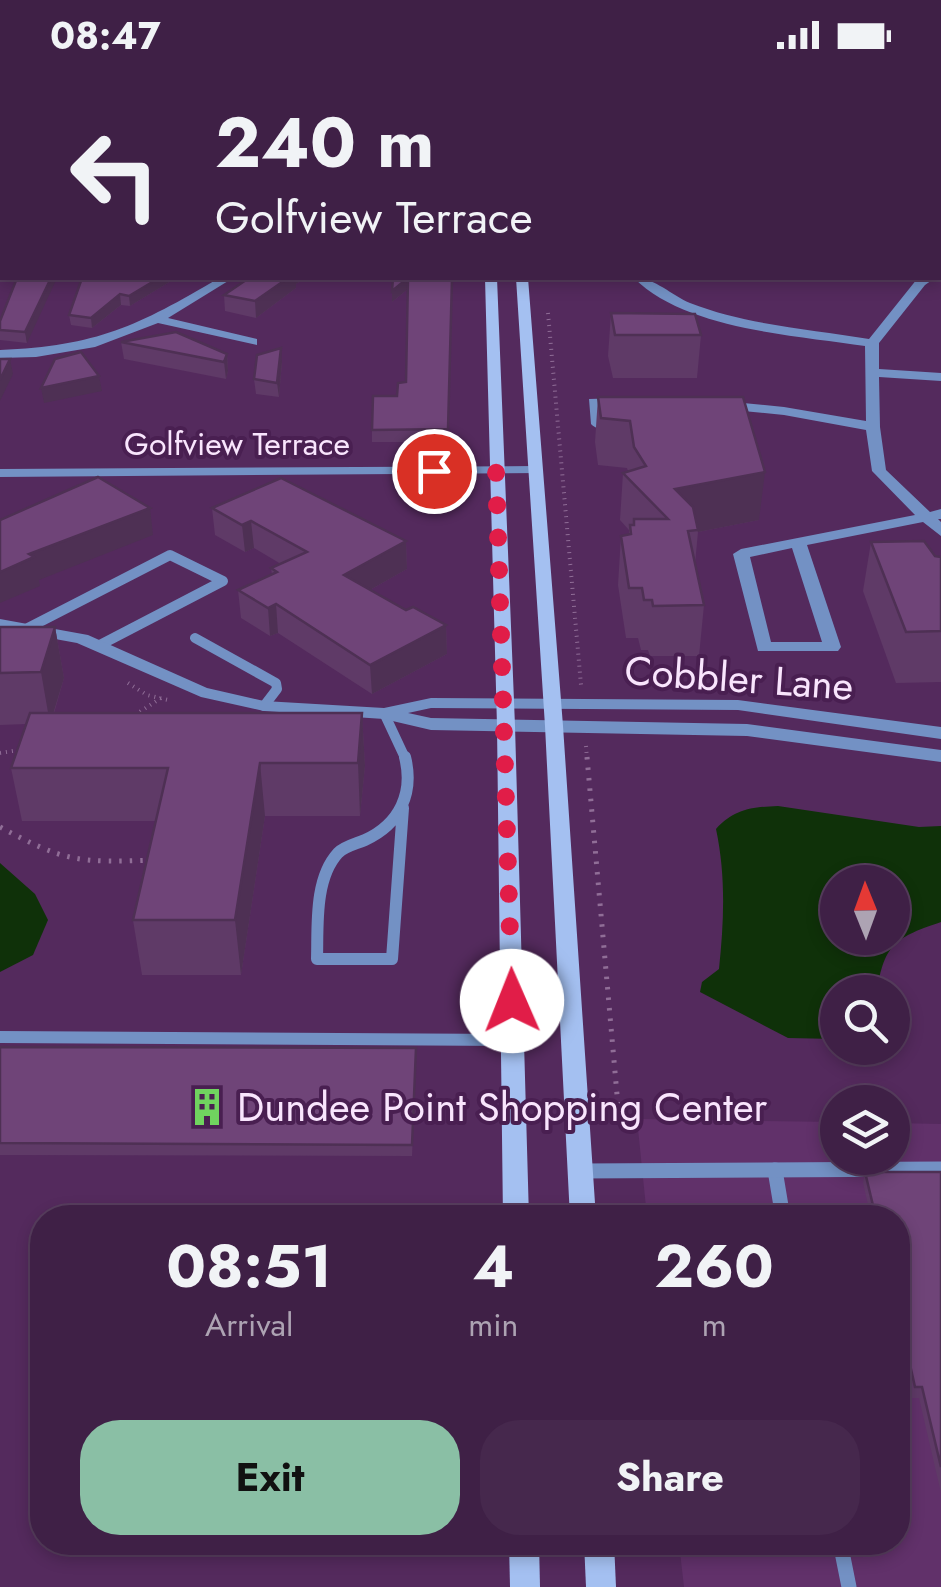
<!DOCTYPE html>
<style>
body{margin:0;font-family:Jost,sans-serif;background:#46284d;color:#f1f3f6;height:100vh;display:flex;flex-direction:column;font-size:38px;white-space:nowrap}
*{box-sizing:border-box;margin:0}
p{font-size:32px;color:#ada3b3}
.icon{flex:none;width:55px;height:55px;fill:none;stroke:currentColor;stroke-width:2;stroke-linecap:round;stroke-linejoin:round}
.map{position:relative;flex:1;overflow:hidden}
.sheet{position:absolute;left:30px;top:1135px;width:880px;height:350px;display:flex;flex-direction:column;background:#3f2046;border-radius:40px;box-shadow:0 5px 15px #0003,0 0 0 2px #583e5f}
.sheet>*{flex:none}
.hud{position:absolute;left:0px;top:0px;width:942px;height:210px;box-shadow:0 5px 15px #0003,0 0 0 2px #583e5f;background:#3f2046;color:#f1f3f6;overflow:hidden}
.needle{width:65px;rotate:359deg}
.tools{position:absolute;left:820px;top:795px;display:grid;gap:20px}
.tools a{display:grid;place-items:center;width:90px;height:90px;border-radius:50%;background:#3f2046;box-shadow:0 5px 15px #0003,0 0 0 2px #583e5f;font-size:50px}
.pin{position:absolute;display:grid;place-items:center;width:85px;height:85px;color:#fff;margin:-42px;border:5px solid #fff;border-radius:50%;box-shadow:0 2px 10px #0007}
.me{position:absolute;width:110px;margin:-55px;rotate:359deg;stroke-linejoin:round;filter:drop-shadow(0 0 8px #0008)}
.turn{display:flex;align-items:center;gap:35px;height:210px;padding:0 50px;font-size:45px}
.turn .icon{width:130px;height:130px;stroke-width:2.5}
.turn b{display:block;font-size:70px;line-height:85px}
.eta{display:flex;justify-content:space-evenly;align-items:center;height:170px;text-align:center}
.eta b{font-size:60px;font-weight:700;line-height:70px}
.button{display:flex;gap:20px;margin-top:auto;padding:20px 50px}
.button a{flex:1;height:115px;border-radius:40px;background:#8abfa5;color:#111;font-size:40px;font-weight:700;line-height:115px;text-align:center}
.button a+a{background:#46284d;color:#f1f3f6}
.status{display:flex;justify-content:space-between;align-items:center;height:70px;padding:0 50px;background:#3f2046;direction:ltr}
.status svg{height:28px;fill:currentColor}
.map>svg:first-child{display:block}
</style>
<div class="status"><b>08:47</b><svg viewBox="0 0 49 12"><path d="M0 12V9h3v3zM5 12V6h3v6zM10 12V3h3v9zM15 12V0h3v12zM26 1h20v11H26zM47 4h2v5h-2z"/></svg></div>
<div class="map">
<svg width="941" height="1517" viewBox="0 0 941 1517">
<rect width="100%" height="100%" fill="#542a5d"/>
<path fill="#61316a" d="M637,1049L837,1052L838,1088H892L893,1053L941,1054V1517H684L679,1473L898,1472V1148L647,1147Z"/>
<g fill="#0f3109" fill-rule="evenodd">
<path d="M778,736L919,757L941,756V852C897,867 884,873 877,922H838L837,969L788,968L700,922L702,912L719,899C724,851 726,806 716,759C734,739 752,737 778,736ZM838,812H892V868H838Z"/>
<path d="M0,793L35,824L48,850L33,885L0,902Z"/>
</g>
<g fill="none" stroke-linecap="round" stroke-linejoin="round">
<g stroke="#906e97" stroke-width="4" stroke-dasharray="1 5" stroke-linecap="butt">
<path d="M548,243L581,615"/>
<path d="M128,613L147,625L168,630"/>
<path d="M135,645L161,628"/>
<path d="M586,676L587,690"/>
<path d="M0,683L19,680"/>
</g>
<g stroke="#906e97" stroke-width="5" stroke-dasharray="2.5 8" stroke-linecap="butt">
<path d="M587,687L619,1047"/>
<path d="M0,757C65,792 79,793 153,790"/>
</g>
<g stroke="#7391c4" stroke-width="10">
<path d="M28,558L170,485L223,511L98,576"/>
<path d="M195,568L276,613L277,619L264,636"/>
<path d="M384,643L406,690"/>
</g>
<g stroke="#7391c4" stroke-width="12">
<path d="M403,738L392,889H317C318,857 314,809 338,783C345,776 356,774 365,770C400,754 414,723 405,687"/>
<path d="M0,967L513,970"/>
</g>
<g stroke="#7391c4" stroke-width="15">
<path d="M775,1100L783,1148"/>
<path d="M581,1101L941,1099"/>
<path d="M840,1472L849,1517"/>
</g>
<g fill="#7391c4" fill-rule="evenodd">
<path d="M279,0H289L291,2H281Z"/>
<rect x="940" y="189" width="1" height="8"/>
<path d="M2,194V202L0,203V195Z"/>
<path d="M219,208H233L168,248L257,269V275L158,253L95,277L36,287L0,288V280C97,276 138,256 219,208Z"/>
<path d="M634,208C654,207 671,225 690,233C746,255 810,259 869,269L917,209L935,208L925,215L879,273V299L941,303V311L879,307L880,357L886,400L930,442L941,439V449H938L941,452V466L923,452L807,475L841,577L838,581H758L733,484L741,479L915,445L872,401L866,360L784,345L722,339L715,335L722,331L784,337L866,351L865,276C795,265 686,260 634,208ZM792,478L822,572H771L750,487Z"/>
<path d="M589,329L623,328L630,332L623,336H602L604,350L620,354C614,361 597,361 591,354Z"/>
<path d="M535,396L540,397V403L0,407V399Z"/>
<path d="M0,549L88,565L207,618L264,631L384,638L431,628L738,630L941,657V669L738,640L431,638L408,643L431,648L747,654L941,680V692L747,666L431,660L384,649L264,641L201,627L77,573L0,559Z"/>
</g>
<g fill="#a4c0f1" fill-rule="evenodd">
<path d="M450,0H460V2H451Z"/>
<path d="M473,0H483L484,2H475Z"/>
<path d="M485,208H497L515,656L529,1148H503L497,656Z"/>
<path d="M516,208H528L563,656L596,1148H570L545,656Z"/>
<path d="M509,1472H539L540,1517H510Z"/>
<path d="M584,1472H614L616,1517H586Z"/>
</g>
</g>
<g fill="#5f3a67">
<rect x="940" y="88" width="1" height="69"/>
<path d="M17,208L27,273L0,270V251Z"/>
<path d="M82,208H176L130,236L121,235L92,258L71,255L69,245Z"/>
<path d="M249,208H305L296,214V218L256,248L225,241L224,225Z"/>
<path d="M452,208L448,372H372V360L406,312L408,219L392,232V221Z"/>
<path d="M611,243L701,265L697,308H613L608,286Z"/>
<path d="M121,272L227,284L228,301L226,309L124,289Z"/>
<path d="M282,292L279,327L256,324L254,309Z"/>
<path d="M598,327L759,450L698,462L695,494L704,535L699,586H650L648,580H641L638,568H626L618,515L621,466L629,464V460L620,450L623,403L628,401L627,398L598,395L595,372Z"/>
<path d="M212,438L406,471L407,499L370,520L406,540L446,555L447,584L372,624L278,563L270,566L241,548L238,520L272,504L271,498L281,494L254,478L245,482L215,465Z"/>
<path d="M871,472L941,487V612L896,613L863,521Z"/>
<path d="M0,557H55L64,608L54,643H362L365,696L360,746H265L241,905H142L133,850L156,751H22L11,698L26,654L0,655Z"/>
<path d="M0,977L416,989L412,1086L0,1085Z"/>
<path d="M865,1102H941V1423L919,1328H912L898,1265V1148H871L863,1113Z"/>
</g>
<g fill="#4e3054">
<path d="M51,208H57L27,273L25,262Z"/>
<path d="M159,208H176L130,236L129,226Z"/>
<path d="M288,208H305L296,214V218L256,248L255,231Z"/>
<path d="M408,208V219L392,232V221Z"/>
<path d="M120,224L121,235L92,258L91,248Z"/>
<path d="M281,278L282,292L279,327L277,313Z"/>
<path d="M227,284L228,301L226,309L224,292Z"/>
<path d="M10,289L13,304L0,331V310Z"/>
<path d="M99,306L102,321L44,333L41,318Z"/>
<path d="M765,402L759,450L698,462L675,419Z"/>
<path d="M150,438L153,465L39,510L40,516L0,533V502L29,484Z"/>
<path d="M251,451L254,478L245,482L242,455Z"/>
<path d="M406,471L407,499L345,534L344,505Z"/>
<path d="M276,534L278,563L270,566L268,538Z"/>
<path d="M446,555L447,584L372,624L370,595Z"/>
<path d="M55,557L64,608L50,654L41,602Z"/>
<path d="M362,643L365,696L360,746L358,693Z"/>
<path d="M260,693L265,746L241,905L235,850Z"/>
</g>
<g fill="#6f4478" stroke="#4e3054" stroke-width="2.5">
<path d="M0,0H252L253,2H2V30H0Z"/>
<path d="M318,0H423L424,2H319Z"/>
<path d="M2,80V116H0V82Z"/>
<path d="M17,208H51L25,262L0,260V251Z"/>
<path d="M82,208H159L129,226L120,224L91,248L69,245Z"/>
<path d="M249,208H288L255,231L224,225Z"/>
<path d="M393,208H452L448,359L372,360L373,326H397L398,313L406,312L408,208L392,221Z"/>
<path d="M611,243L695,244L701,265H615Z"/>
<path d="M176,262L227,284L224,292L121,272Z"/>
<path d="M281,278L277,313L254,309L257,285Z"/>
<path d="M81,282L99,306L41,318L55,289Z"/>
<path d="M0,289H10L0,310Z"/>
<path d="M598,327H743L765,402L675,419L693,437L698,460L688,461L704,535L653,536L652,530H644L642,518H629L621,466L631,464L630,455H634V449H668L623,403L646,396L634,377L630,351L601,348Z"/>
<path d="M98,407L150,438L29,484L34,487L0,502V450Z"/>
<path d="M281,408L406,471L344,505L406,540L413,537L446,555L370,595L276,534L268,538L238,520L277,502L271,498L307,482L251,451L242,455L212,438Z"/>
<path d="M924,471L935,486L941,487V561L906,562L871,472Z"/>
<path d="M0,557H55L41,602L0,603Z"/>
<path d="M30,643H362L358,693H260L235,850H133L168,698H11Z"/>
<path d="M0,977L416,978L412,1075L0,1073Z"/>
<path d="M865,1102H941V1397L922,1317H915L898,1241V1148H876Z"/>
</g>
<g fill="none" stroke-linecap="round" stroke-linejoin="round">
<path stroke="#e11d48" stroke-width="18" stroke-dasharray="0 32.4" d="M434,401L496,400L512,931"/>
</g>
<defs>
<g id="building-bare" transform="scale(3)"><path d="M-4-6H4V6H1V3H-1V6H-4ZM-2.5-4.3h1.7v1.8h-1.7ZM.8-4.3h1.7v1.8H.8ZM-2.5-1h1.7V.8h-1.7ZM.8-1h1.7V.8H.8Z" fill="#70d35f" stroke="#491f51" stroke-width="2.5" paint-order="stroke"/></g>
</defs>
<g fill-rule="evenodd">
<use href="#building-bare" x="207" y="1037"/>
</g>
<g text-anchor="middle" stroke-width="8" stroke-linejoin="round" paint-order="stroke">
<g font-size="32" fill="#f9e5fd" stroke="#491f51">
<text x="237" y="385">Golfview Terrace</text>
</g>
<g font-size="40" fill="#f9e5fd" stroke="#491f51">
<text transform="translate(739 608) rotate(4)" y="14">Cobbler Lane</text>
</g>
<g font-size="40" fill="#f9e5fd" stroke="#491f51" text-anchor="start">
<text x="237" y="1051">Dundee Point Shopping Center</text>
</g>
</g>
</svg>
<div class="tools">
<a><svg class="needle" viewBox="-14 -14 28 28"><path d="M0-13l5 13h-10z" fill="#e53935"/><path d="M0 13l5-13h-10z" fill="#ada3b3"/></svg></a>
<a><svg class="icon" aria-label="search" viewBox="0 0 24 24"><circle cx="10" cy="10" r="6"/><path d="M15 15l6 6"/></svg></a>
<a><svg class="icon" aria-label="layers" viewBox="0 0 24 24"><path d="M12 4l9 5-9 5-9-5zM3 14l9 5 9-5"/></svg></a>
</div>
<div class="pin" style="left:434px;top:401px;background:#d93025"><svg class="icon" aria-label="arrive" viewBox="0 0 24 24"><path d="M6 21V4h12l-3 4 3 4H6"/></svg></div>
<svg class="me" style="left:512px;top:931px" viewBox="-20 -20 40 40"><circle r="19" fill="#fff"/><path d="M0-13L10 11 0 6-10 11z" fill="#e11d48"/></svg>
<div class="hud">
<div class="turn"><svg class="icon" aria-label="left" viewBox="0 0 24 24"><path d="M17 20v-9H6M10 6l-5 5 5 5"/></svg><div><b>240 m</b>Golfview Terrace</div></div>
</div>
<section class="sheet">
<div class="eta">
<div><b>08:51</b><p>Arrival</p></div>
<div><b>4</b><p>min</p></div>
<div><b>260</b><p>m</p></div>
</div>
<div class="button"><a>Exit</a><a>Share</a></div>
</section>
</div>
